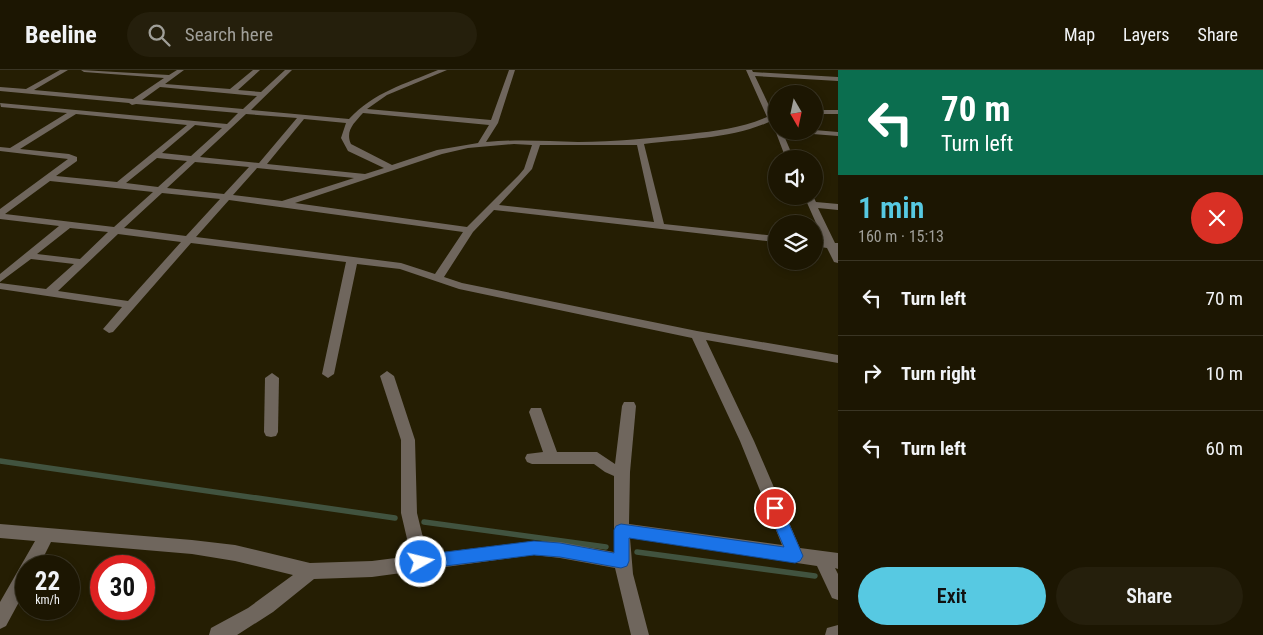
<!DOCTYPE html>
<meta charset="utf-8">
<style>
body{margin:0;font-family:"Roboto Condensed",sans-serif;background:#251f0c;color:#f1f3f6;height:100vh;display:flex;flex-direction:column;font-size:19px;white-space:nowrap}
*{box-sizing:border-box;margin:0}
p{font-size:16px;color:#a09f99}
.icon{flex:none;width:28px;height:28px;fill:none;stroke:currentColor;stroke-width:2;stroke-linecap:round;stroke-linejoin:round}
.map{position:relative;flex:1;overflow:hidden}
.panel{display:flex;flex-direction:column;background:#1c1602;width:425px}
.panel>*{flex:none}
.guide{background:#0b6e4f;color:#fff;overflow:hidden}
.needle{width:32px;rotate:171deg}
.tools{position:absolute;left:768px;top:15px;display:grid;gap:10px}
.tools a{display:grid;place-items:center;width:55px;height:55px;border-radius:50%;background:#1c1602;box-shadow:0 2px 8px #0003,0 0 0 1px #3a3524;font-size:25px}
.speed{position:absolute;left:15px;top:485px;display:flex;gap:10px;font-size:25px;font-weight:700;text-align:center}
.speed>*{display:grid;place-content:center;width:65px;height:65px;border-radius:50%;background:#1c1602;box-shadow:0 2px 8px #0003,0 0 0 1px #3a3524;line-height:1}
.speed small{font-size:12px;font-weight:400}
.speed .limit{border:8px solid #d22;background:#fff;color:#111}
.pin{position:absolute;display:grid;place-items:center;width:42px;height:42px;color:#fff;margin:-21px;border:2px solid #fff;border-radius:50%;box-shadow:0 1px 5px #0007}
.me{position:absolute;width:55px;margin:-28px;rotate:82deg;stroke-linejoin:round;filter:drop-shadow(0 0 4px #0008)}
.turn{display:flex;align-items:center;gap:18px;height:105px;padding:0 20px;font-size:22px}
.turn .icon{width:65px;height:65px;stroke-width:2.5}
.turn b{display:block;font-size:35px;line-height:42px}
.round{display:grid;place-items:center;flex:none;width:52px;height:52px;border-radius:26px;background:#251f0c}
.summary{display:flex;align-items:center;justify-content:space-between;height:85px;padding:0 20px}
h1{font-size:30px;font-weight:600;line-height:38px;color:#57c9e2}
.action{display:flex;gap:10px;margin-top:auto;padding:10px 20px}
.action a{flex:1;height:58px;border-radius:30px;background:#57c9e2;color:#111;font-size:20px;font-weight:600;line-height:58px;text-align:center}
.action a+a{background:#251f0c;color:#f1f3f6}
ul{padding:0;list-style:none}
li{display:flex;align-items:center;gap:15px;height:75px;padding:0 20px;border-top:1px solid #3a3524}
li div{flex:1}
li b{display:block;font-size:19px}
li em{font-style:normal}
header{display:flex;align-items:center;gap:30px;box-sizing:border-box;height:70px;padding:0 25px;background:#1c1602;border-bottom:1px solid #3a3524}
header strong{font-size:24px}
nav{display:flex;gap:28px;margin-inline-start:auto;font-size:18px}
.search{width:350px;height:45px;background:#251f0c;display:flex;align-items:center;gap:12px;box-sizing:border-box;padding:0 18px;border-radius:28px;color:#a09f99;font-size:19px}
main{display:flex;flex:1;min-height:0}
.map>svg:first-child{display:block}
</style>
<header>
<strong>Beeline</strong>
<div class="search"><svg class="icon" aria-label="search" viewBox="0 0 24 24"><circle cx="10" cy="10" r="6"/><path d="M15 15l6 6"/></svg>Search here</div>
<nav><a>Map</a><a>Layers</a><a>Share</a></nav>
</header>
<main>
<div class="map">
<svg width="838" height="565" viewBox="0 0 838 565">
<rect width="100%" height="100%" fill="#251e03"/>
<g fill="none" stroke-linecap="round" stroke-linejoin="round">
<g stroke="#41533f" stroke-width="5.5">
<path d="M0,391L395,448"/>
<path d="M424,452L606,477"/>
<path d="M637,482L815,506"/>
</g>
<g fill="#6f665d" fill-rule="evenodd">
<path d="M60,0H68L34,20L133,29L164,8L84,2L81,0L169,5L177,0H184L165,14L230,19L253,0H260L238,20L261,22L285,0H292L251,40L349,49C374,22 405,14 438,0H447L387,25L367,39L491,50L509,0H515L498,53L486,72C517,69 547,71 578,72C615,72 652,68 689,64C717,61 742,58 767,47L746,0H752L753,2L838,7V11L755,6L773,44H776V61H782L794,89H786L775,60L769,52C731,69 686,69 644,74L664,154L776,166V172L494,140L473,162L444,207L462,213L697,261L838,285V293L706,270L754,371L800,478L838,483V499L835,498L838,504V530L832,528L817,496L630,468L633,504L649,565H631L615,498L560,488L534,485L372,507L314,509L273,542L237,565H209L211,558L248,538L293,505L235,491L192,484L51,472L39,496H26V519L6,556L0,559V532L35,471L0,468V454L192,470L235,475L310,493L372,491L411,486L401,443V370L380,306L387,301L394,306L415,370L417,443L427,484L534,471L560,472L614,482V406L605,402L594,394H532L527,392L525,388L527,384L543,382L529,342L531,338H541L557,382H597L615,394L622,336L624,332H634L636,336L630,402L629,454L782,475L740,371L692,268L459,219L400,199L357,194L334,304L328,308L322,304L346,192L191,173L113,262L109,263L103,259L122,237L0,219V213L46,219L74,194L31,189L0,212V204L59,156L0,149V139L68,89L0,81V77L10,78L67,43L1,37L0,33L227,54L238,43L136,34L132,35L129,33L0,21V17L26,19ZM160,17L257,26L243,39L142,30ZM363,43L489,55L478,73L437,80L392,95L351,74C345,61 354,53 363,43ZM76,44L187,55L117,112L56,106L77,91V87L69,84L20,79ZM246,44L297,48L259,93L200,87ZM304,49L346,53L341,68L348,81L384,98L365,104L267,94ZM195,55L222,58L191,86L162,83ZM514,74L532,75L524,99L519,105L467,157L295,133L442,84L468,78ZM540,75H637L654,152L499,135L532,99ZM157,88L187,91L158,117L126,113ZM195,92L249,97L224,124L167,118ZM257,98L354,108L282,131L233,125ZM50,111L153,122L114,157L5,144ZM162,123L220,129L186,166L124,158ZM229,130L463,162L435,204L401,193L196,167ZM70,158L108,162L80,189L37,184ZM118,164L181,172L128,231L58,221Z"/>
<rect x="814" y="40" width="24" height="4"/>
<path d="M814,60L838,62V66L800,63L796,61Z"/>
<path d="M804,126H813L816,132L838,134V140L818,138L835,173H838V193L834,192L827,178L814,176V170L824,171Z"/>
<path d="M272,303L279,308L278,362L276,366L271,367L266,366L264,362L265,308Z"/>
<path d="M838,555V565H825L827,558Z"/>
</g>
</g>
<path fill="#1a73e8" stroke="#114b97" d="M775,432L780,434L782,438L803,486L800,491L795,493L629,468V491L627,496L621,498L560,487L534,485L421,499L415,497L413,492L415,487L421,485L534,471L560,473L614,483V460L616,456L621,454L784,477L767,438L770,434Z"/>
</svg>
<div class="tools">
<a><svg class="needle" viewBox="-14 -14 28 28"><path d="M0-13l5 13h-10z" fill="#e53935"/><path d="M0 13l5-13h-10z" fill="#a09f99"/></svg></a>
<a><svg class="icon" aria-label="sound" viewBox="0 0 24 24"><path d="M4 9h4l5-4v14l-5-4H4zM17 9q2 3 0 6"/></svg></a>
<a><svg class="icon" aria-label="layers" viewBox="0 0 24 24"><path d="M12 4l9 5-9 5-9-5zM3 14l9 5 9-5"/></svg></a>
</div>
<div class="speed"><div>22<small>km/h</small></div><div class="limit">30</div></div>
<div class="pin" style="left:775px;top:438px;background:#d93025"><svg class="icon" aria-label="arrive" viewBox="0 0 24 24"><path d="M6 21V4h12l-3 4 3 4H6"/></svg></div>
<svg class="me" style="left:421px;top:492px" viewBox="-20 -20 40 40"><circle r="17" fill="#1a73e8" stroke="#fff" stroke-width="3"/><path d="M0-11L8 9 0 5-8 9z" fill="#fff"/></svg>
</div>
<section class="panel">
<div class="guide">
<div class="turn"><svg class="icon" aria-label="left" viewBox="0 0 24 24"><path d="M17 20v-9H6M10 6l-5 5 5 5"/></svg><div><b>70 m</b>Turn left</div></div>
</div>
<div class="summary"><div><h1>1 min</h1><p>160 m · 15:13</p></div><a class="round" style="background:#d93025;color:#fff"><svg class="icon" aria-label="close" viewBox="0 0 24 24"><path d="M6 6l12 12M18 6L6 18"/></svg></a></div>
<ul>
<li><svg class="icon" aria-label="left" viewBox="0 0 24 24"><path d="M17 20v-9H6M10 6l-5 5 5 5"/></svg><div><b>Turn left</b></div><em>70 m</em></li>
<li><svg class="icon" aria-label="right" viewBox="0 0 24 24"><path d="M7 20v-9h11M14 6l5 5-5 5"/></svg><div><b>Turn right</b></div><em>10 m</em></li>
<li><svg class="icon" aria-label="left" viewBox="0 0 24 24"><path d="M17 20v-9H6M10 6l-5 5 5 5"/></svg><div><b>Turn left</b></div><em>60 m</em></li>
</ul>
<div class="action"><a>Exit</a><a>Share</a></div>
</section>
</main>
